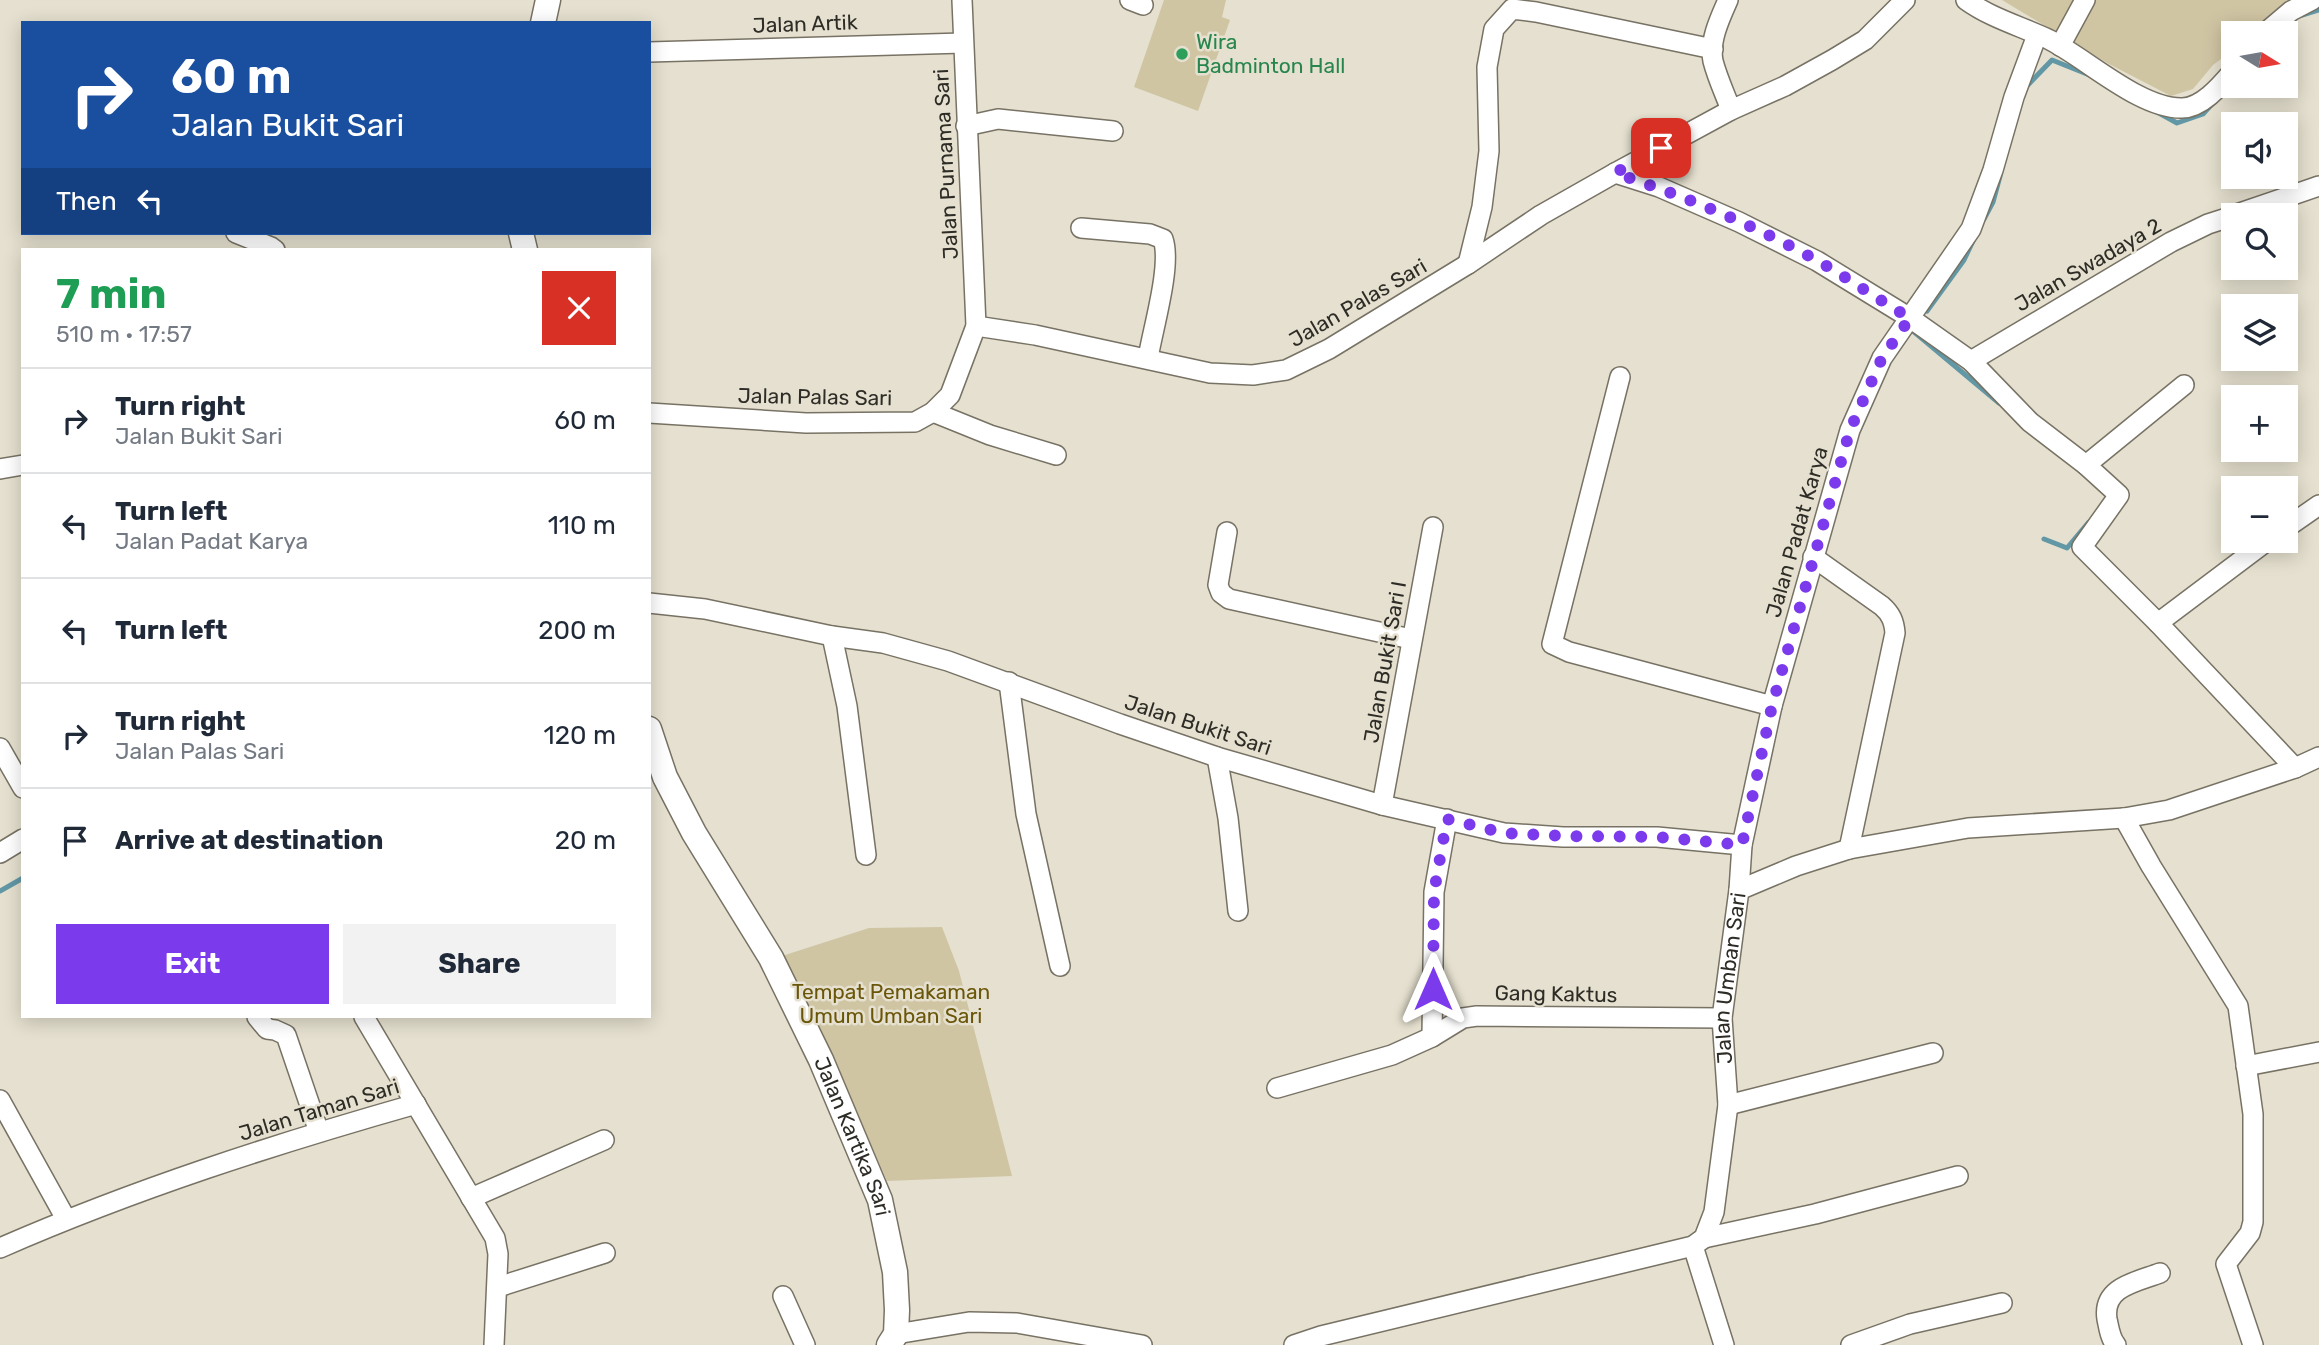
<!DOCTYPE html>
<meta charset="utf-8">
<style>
body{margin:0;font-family:Rubik,sans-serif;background:#f2f2f3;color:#1f2937;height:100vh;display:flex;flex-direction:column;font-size:26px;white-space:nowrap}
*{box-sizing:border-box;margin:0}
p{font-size:23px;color:#747a83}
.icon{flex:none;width:38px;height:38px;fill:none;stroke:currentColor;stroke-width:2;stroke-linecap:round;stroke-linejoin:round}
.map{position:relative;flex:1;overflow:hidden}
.drawer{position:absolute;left:21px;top:248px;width:630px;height:770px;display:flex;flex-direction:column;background:#fff;border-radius:0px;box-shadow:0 4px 18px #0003}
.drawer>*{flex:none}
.guide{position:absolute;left:21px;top:21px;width:630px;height:214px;border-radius:0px;box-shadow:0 4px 18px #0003;background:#1a4fa0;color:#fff;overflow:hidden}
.needle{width:46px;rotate:101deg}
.fabs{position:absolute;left:2221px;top:21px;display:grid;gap:14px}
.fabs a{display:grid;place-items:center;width:77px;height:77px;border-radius:0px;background:#fff;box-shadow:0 4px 18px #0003;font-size:35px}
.pin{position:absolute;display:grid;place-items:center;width:60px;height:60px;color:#fff;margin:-30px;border-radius:14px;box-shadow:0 4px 10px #0006}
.me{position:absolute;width:77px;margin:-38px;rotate:0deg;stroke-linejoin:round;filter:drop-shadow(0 0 5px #0008)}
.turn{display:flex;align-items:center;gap:24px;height:147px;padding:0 35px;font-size:32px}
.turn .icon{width:91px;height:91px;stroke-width:2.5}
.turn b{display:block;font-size:49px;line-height:60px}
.then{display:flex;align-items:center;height:66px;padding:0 35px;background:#0003;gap:14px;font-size:26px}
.round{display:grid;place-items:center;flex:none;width:74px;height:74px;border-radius:0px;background:#f2f2f3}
.overview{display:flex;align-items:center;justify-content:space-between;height:119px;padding:0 35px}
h1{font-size:42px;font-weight:700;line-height:52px;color:#1e9e55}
.cta{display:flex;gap:14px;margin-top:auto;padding:14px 35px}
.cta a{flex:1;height:80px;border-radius:0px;background:#7c3aed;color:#fff;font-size:28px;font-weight:700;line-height:80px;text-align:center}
.cta a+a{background:#f2f2f3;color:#1f2937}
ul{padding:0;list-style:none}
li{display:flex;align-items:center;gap:21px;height:105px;padding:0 35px;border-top:2px solid #e0e1e3}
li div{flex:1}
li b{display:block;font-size:26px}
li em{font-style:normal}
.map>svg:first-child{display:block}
</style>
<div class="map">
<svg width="2319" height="1345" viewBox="0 0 2319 1345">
<rect width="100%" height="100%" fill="#e5e0cf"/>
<g fill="#d0c5a3">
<path d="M1164,0H1226L1222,17L1230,20L1198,111L1134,87Z"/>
<path d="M2002,0H2302L2255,33H2233V50L2213,65L2193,89L2171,96L2109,64Z"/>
<path d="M942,927L959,971L1012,1176L887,1181L821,1031L782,956L869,928Z"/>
</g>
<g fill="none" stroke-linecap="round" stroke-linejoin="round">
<g stroke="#6297a5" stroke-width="5">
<path d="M2302,15L2319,10"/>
<path d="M2024,89L2052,60L2087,74"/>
<path d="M2157,112L2177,123L2203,114L2212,104"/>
<path d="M1984,219L1993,202L2000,176"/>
<path d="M1927,311L1964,260L1973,241"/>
<path d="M1913,331L1999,403"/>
<path d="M2044,539L2067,548L2088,523"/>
<path d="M0,891L23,878"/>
</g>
<g stroke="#777264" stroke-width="22">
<g id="minor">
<path d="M1130,0L1143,5"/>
<path d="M1728,0C1720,18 1709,41 1713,61C1717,77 1725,94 1731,110"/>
<path d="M1966,0C1991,18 2020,26 2048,39C2086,58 2140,109 2182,108C2202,108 2221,85 2233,71"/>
<path d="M2265,33L2291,11L2312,0"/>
<path d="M2060,46L2085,0"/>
<path d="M649,52L963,43"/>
<path d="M966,126L998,119L1113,131"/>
<path d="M1615,173L1659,187L1739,222L1817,261L1910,318L1971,361L2030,422L2086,465L2119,495L2082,547L2158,623L2295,768"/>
<path d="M2234,215L2319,186"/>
<path d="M1081,228L1150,234L1163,239C1172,265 1153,328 1148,358"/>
<path d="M236,233L271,247L275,250"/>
<path d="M1468,264L1482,207L1489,151L1487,67L1494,29L1512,9L1536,12L1713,49"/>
<path d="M976,326L1035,335L1210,373L1253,375L1286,370L1329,349L1468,264L1541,215L1615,173L1731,110L1785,86L1832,60L1865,40L1905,0"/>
<path d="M1971,361L2171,242L2208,224L2233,216"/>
<path d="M1620,377L1552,644L1569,652L1772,706"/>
<path d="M933,412L990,435L1056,455"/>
<path d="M649,413L806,423L915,422L933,412L950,395L976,326L962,0"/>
<path d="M2086,465L2184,385"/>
<path d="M0,469L23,465"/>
<path d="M2286,528L2319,505"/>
<path d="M1227,532L1218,585L1221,593L1229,599L1411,639"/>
<path d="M1813,557L1882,606C1891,614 1894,621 1895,633L1849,849"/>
<path d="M649,603L705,609L832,636L883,643L948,661L1120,724L1217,757L1382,805L1504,833L1563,837H1657L1742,845"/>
<path d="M2158,623L2267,541"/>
<path d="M832,636L847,706L866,855"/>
<path d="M1009,682L1026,814L1060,966"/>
<path d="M0,748L23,788"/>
<path d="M1217,757L1228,818L1238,911"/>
<path d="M1382,805L1433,527"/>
<path d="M2124,818L2151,866L2238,1006L2253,1114V1222L2250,1233L2226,1264L2253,1345"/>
<path d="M0,853L23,839"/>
<path d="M1739,890L1742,845L1772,706L1850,430L1882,358L1971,229L1993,170L2014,97L2037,35"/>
<path d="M257,1017L267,1029L275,1030L286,1035L319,1132"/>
<path d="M364,1017L495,1238L498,1254L494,1345"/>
<path d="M1432,1037L1434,892L1447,819"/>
<path d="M2246,1066L2319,1052"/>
<path d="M1277,1088L1392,1055L1432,1037L1463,1018L1477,1016L1722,1018"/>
<path d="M0,1100L66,1219"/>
<path d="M1728,1105L1933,1053"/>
<path d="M471,1198L604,1140"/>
<path d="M1704,1238L1815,1214L1958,1176"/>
<path d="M1693,1246L1724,1345"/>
<path d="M0,1248C135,1189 275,1144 416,1104"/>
<path d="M498,1287L605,1253"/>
<path d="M783,1296L805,1345"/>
<path d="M896,1334L969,1322L1017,1323L1142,1345"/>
<path id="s1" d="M1294,1345L1321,1336L1693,1246L1704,1238L1714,1212L1728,1105L1722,1018L1739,890L1796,866L1849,849L1968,828L2124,818L2169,810L2295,768L2319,757"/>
<path d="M1851,1345L1910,1324L2002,1303"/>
<path d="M2116,1345C2110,1338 2109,1328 2107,1319C2102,1287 2136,1282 2160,1273"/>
</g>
</g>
<g stroke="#777264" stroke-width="27">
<g id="major">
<path d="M543,23L548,0"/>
<path d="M521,233L525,250"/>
<path id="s2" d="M649,729L665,777L694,833L771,958L821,1060L880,1200L895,1272L897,1310L896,1334L889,1345"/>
</g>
</g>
<use href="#minor" stroke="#fff" stroke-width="19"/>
<use href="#major" stroke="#fff" stroke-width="24"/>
</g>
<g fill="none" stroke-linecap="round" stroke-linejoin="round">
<path stroke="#7c3aed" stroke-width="12" stroke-dasharray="0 21.6" d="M1433,989L1434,892L1447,819L1504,833L1563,836L1657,837L1742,845L1772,706L1850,430L1882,358L1910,318C1879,300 1849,279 1818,261C1754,225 1684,196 1615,173L1661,148"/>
</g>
<circle fill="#2e9e5b" stroke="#e5e0cf" stroke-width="2.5" cx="1182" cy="54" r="7"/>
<g text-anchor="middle" stroke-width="5" stroke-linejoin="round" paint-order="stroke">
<g font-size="21" fill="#2e2c26" stroke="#e5e0cf">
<text transform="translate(805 24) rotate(-2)" y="7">Jalan Artik</text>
<text transform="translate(946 164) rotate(-93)" y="7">Jalan Purnama Sari</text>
<text transform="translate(2088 265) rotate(-30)" y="7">Jalan Swadaya 2</text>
<text transform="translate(1358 303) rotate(-30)" y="7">Jalan Palas Sari</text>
<text transform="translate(815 397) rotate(1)" y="7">Jalan Palas Sari</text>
<text transform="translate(1797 532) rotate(-74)" y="7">Jalan Padat Karya</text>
<text transform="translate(1385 662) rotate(-80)" y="7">Jalan Bukit Sari I</text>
<text transform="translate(1198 725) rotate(18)" y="7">Jalan Bukit Sari</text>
<text dy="7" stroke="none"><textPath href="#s1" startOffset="688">Jalan Umban Sari</textPath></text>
<text transform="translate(1556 994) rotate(1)" y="7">Gang Kaktus</text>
<text transform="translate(319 1110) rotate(-17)" y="7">Jalan Taman Sari</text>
<text dy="7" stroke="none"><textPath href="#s2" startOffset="457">Jalan Kartika Sari</textPath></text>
</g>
<g font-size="21" fill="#27864d" stroke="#e5e0cf" text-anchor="start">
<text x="1196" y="49">Wira<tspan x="1196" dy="24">Badminton Hall</tspan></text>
</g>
<g font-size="21" fill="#6a5609" stroke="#e5e0cf">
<text x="891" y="999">Tempat Pemakaman<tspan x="891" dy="24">Umum Umban Sari</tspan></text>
</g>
</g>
</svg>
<div class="fabs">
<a><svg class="needle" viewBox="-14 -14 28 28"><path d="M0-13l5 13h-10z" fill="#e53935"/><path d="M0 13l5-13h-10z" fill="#747a83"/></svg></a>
<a><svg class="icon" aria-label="sound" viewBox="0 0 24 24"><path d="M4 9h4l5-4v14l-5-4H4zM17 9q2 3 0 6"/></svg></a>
<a><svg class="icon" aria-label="search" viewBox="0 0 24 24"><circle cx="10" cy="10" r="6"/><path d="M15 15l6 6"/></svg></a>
<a><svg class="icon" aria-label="layers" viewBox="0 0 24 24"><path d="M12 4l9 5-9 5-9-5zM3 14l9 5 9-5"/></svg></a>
<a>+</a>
<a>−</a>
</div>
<div class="pin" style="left:1661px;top:148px;background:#d93025"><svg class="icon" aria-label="arrive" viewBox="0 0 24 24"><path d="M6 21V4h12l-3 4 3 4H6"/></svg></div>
<svg class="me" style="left:1433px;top:989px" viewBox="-20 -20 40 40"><path d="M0-17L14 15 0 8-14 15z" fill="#7c3aed" stroke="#fff" stroke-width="4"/></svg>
<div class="guide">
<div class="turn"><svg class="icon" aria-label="right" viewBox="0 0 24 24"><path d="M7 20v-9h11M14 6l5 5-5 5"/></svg><div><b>60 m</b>Jalan Bukit Sari</div></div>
<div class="then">Then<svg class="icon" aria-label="left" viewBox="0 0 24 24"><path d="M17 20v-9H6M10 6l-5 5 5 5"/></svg></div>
</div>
<section class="drawer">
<div class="overview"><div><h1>7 min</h1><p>510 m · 17:57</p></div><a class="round" style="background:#d93025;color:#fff"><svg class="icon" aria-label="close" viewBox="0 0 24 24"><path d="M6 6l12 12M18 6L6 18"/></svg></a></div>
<ul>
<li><svg class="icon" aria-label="right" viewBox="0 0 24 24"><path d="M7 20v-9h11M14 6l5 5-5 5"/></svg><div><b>Turn right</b><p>Jalan Bukit Sari</p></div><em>60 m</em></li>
<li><svg class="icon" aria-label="left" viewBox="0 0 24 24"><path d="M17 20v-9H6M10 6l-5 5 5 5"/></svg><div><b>Turn left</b><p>Jalan Padat Karya</p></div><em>110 m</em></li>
<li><svg class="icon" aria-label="left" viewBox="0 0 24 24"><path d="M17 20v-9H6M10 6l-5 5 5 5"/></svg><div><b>Turn left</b></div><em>200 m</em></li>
<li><svg class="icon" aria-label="right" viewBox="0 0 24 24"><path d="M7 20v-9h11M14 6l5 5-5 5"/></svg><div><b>Turn right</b><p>Jalan Palas Sari</p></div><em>120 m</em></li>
<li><svg class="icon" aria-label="arrive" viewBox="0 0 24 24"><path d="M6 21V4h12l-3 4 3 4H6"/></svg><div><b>Arrive at destination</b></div><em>20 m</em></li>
</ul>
<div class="cta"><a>Exit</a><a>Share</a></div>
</section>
</div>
